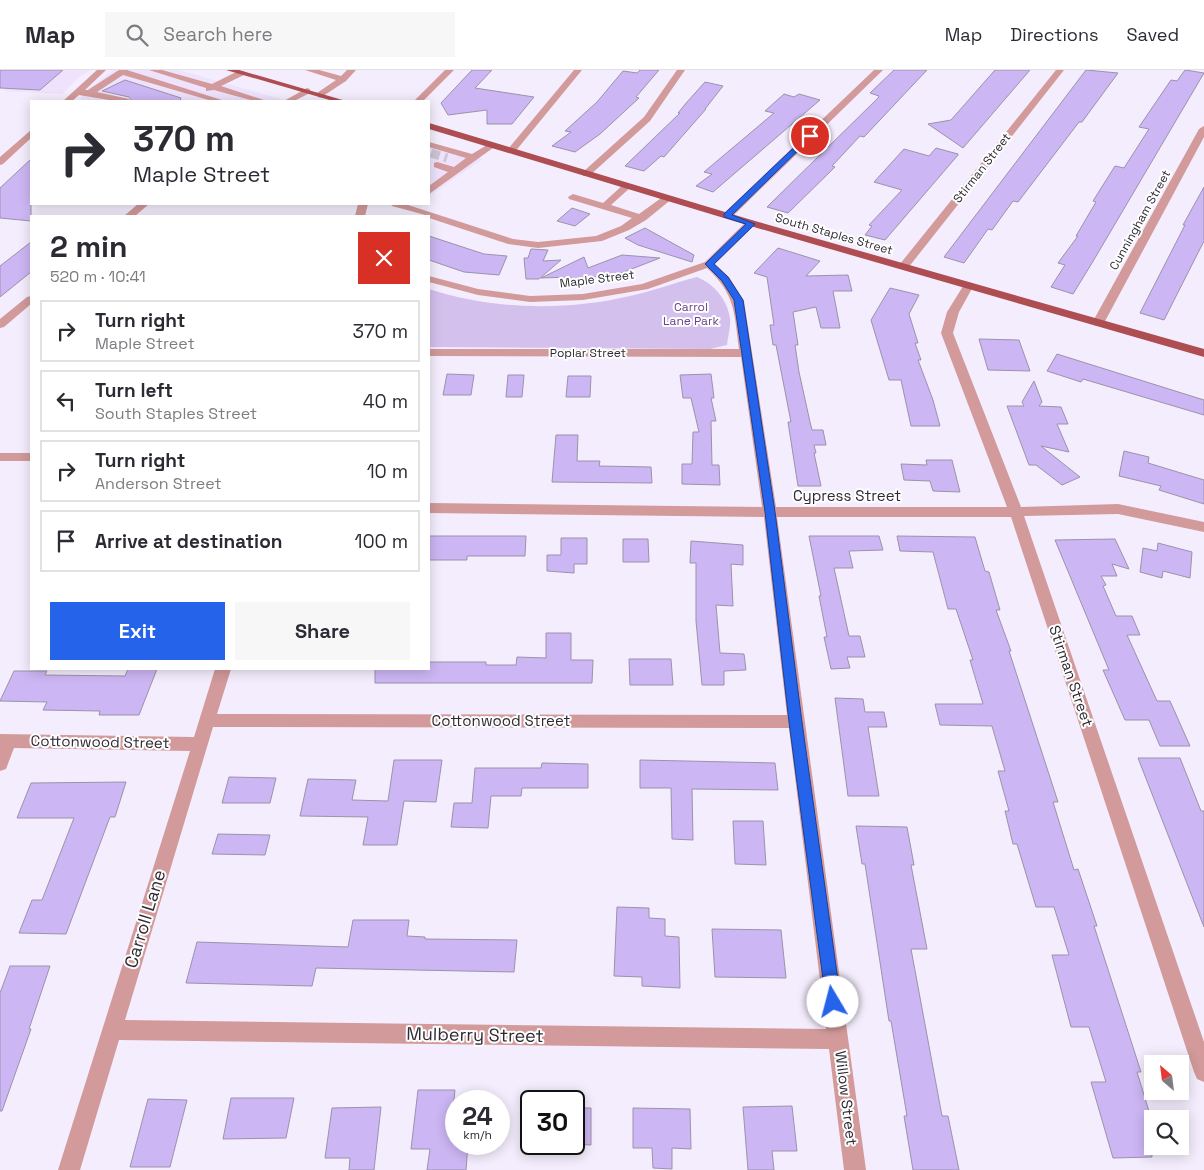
<!DOCTYPE html>
<meta charset="utf-8">
<style>
body{margin:0;font-family:"Space Grotesk",sans-serif;background:#f7f7f7;color:#2b2b33;height:100vh;display:flex;flex-direction:column;font-size:19px;white-space:nowrap}
*{box-sizing:border-box;margin:0}
p{font-size:16px;color:#7c7c81}
.icon{flex:none;width:28px;height:28px;fill:none;stroke:currentColor;stroke-width:2;stroke-linecap:round;stroke-linejoin:round}
.map{position:relative;flex:1;overflow:hidden}
.panel{position:absolute;left:30px;top:145px;width:400px;height:455px;display:flex;flex-direction:column;background:#fff;border-radius:0px;box-shadow:0 2px 12px #0003}
.panel>*{flex:none}
.banner{position:absolute;left:30px;top:30px;width:400px;height:105px;border-radius:0px;box-shadow:0 2px 12px #0003;background:#fff;color:#2b2b33;overflow:hidden}
.needle{width:32px;rotate:332deg}
.tools{position:absolute;left:1144px;top:985px;display:grid;gap:10px}
.tools a{display:grid;place-items:center;width:45px;height:45px;border-radius:0px;background:#fff;box-shadow:0 2px 12px #0003;font-size:25px}
.speed{position:absolute;left:445px;top:1020px;display:flex;gap:10px;font-size:25px;font-weight:700;text-align:center}
.speed>*{display:grid;place-content:center;width:65px;height:65px;border-radius:50%;background:#fff;box-shadow:0 2px 12px #0003;line-height:1}
.speed small{font-size:12px;font-weight:400}
.speed .limit{border:2px solid #111;border-radius:8px;background:#fff;color:#111}
.pin{position:absolute;display:grid;place-items:center;width:42px;height:42px;color:#fff;margin:-21px;border:2px solid #fff;border-radius:50%;box-shadow:0 1px 5px #0007}
.me{position:absolute;width:55px;margin:-28px;rotate:352deg;stroke-linejoin:round;filter:drop-shadow(0 0 4px #0008)}
.turn{display:flex;align-items:center;gap:18px;height:105px;padding:0 20px;font-size:22px}
.turn .icon{width:65px;height:65px;stroke-width:2.5}
.turn b{display:block;font-size:35px;line-height:42px}
.round{display:grid;place-items:center;flex:none;width:52px;height:52px;border-radius:0px;background:#f7f7f7}
.headline{display:flex;align-items:center;justify-content:space-between;height:85px;padding:0 20px}
h1{font-size:30px;font-weight:800;line-height:38px}
.primary-button{display:flex;gap:10px;margin-top:auto;padding:10px 20px}
.primary-button a{flex:1;height:58px;border-radius:0px;background:#2563eb;color:#fff;font-size:20px;font-weight:800;line-height:58px;text-align:center}
.primary-button a+a{background:#f7f7f7;color:#2b2b33}
ul{padding:0;list-style:none}
li{display:flex;align-items:center;gap:15px;height:62px;margin:0 10px 8px;padding:0 10px;border:2px solid #e1e1e2;border-radius:0px}
li div{flex:1}
li b{display:block;font-size:19px}
li em{font-style:normal}
header{display:flex;align-items:center;gap:30px;box-sizing:border-box;height:70px;padding:0 25px;background:#fff;border-bottom:1px solid #e1e1e2}
header strong{font-size:24px}
nav{display:flex;gap:28px;margin-inline-start:auto;font-size:18px}
.search{width:350px;height:45px;background:#f7f7f7;display:flex;align-items:center;gap:12px;box-sizing:border-box;padding:0 18px;border-radius:0px;color:#7c7c81;font-size:19px}
.map>svg:first-child{display:block}
</style>
<header>
<strong>Map</strong>
<div class="search"><svg class="icon" aria-label="search" viewBox="0 0 24 24"><circle cx="10" cy="10" r="6"/><path d="M15 15l6 6"/></svg>Search here</div>
<nav><a>Map</a><a>Directions</a><a>Saved</a></nav>
</header>
<div class="map">
<svg width="1204" height="1100" viewBox="0 0 1204 1100">
<rect width="100%" height="100%" fill="#f4edfd"/>
<g fill="#eee2fd">
<path d="M31,0H91L79,7L62,24L4,21Z"/>
<path d="M114,0H179L287,31H101L80,29L89,18Z"/>
<path d="M429,74L483,89L429,126Z"/>
</g>
<path fill="#d4c0ed" d="M697,207C714,214 727,229 730,248C731,256 728,267 727,275L710,279L429,277V219C492,240 566,241 630,226C653,221 674,213 697,207Z"/>
<g fill="#ccb6f3" stroke="#9b92ab">
<path d="M0,0H63L40,20L0,18Z"/>
<path d="M472,0H492L475,18L534,27L512,54H487V40L448,45L441,33Z"/>
<path d="M640,0H659L636,27L639,28L600,64L575,82L552,76L571,62L565,61L597,32L623,1L637,3Z"/>
<path d="M894,0H927L864,67L860,66L832,96L835,97L788,143L767,137L878,28L879,26L870,23Z"/>
<path d="M995,0H1030L963,78L928,54L951,50Z"/>
<path d="M1086,0L1118,3L1082,52H1079L1018,132L1013,131L992,160L988,159L964,193L944,187Z"/>
<path d="M1185,0L1204,3L1092,193L1073,224L1051,217L1065,195L1058,193L1078,166H1076L1096,132L1093,131L1115,96L1124,98L1149,59L1139,57L1171,10L1177,11Z"/>
<path d="M125,10L181,28L180,31H132L129,27L102,21Z"/>
<path d="M705,12L723,16L705,39H706L664,87L661,86L644,101L625,96L680,43H678L687,32Z"/>
<path d="M784,24L794,27L799,24L820,30L713,122L696,116L712,104L704,102L774,43L765,41Z"/>
<path d="M936,78L958,84V85L885,170L865,165L872,156L869,155L902,120L874,112L904,79L929,86Z"/>
<path d="M31,89V151L0,148V118Z"/>
<path d="M1204,117V171L1164,250L1140,243L1185,155H1183Z"/>
<path d="M572,138L590,144L575,156L557,151Z"/>
<path d="M645,158L694,185L692,192L638,175L625,168Z"/>
<path d="M429,166L484,184L507,186L499,205L464,202L429,190Z"/>
<path d="M31,172V202L0,227V196Z"/>
<path d="M778,178L820,191L806,206L848,205L852,221H833L840,258H821L816,237L793,242L798,275H795L799,302L810,352L812,360H823L826,375H814L816,383H814L821,416H798L788,352H791L776,275H773L770,255H774L767,207L754,203Z"/>
<path d="M531,179L548,180L543,191L561,190L539,209H526L524,188H528Z"/>
<path d="M622,185L660,188L616,205L571,209V207L541,208L584,187L588,198Z"/>
<path d="M890,218L919,225L909,244L918,273H915L921,290H918L933,330L940,356H911L901,310H889L871,250Z"/>
<path d="M979,269L1019,270L1030,301L988,300Z"/>
<path d="M1057,284L1204,330V345L1083,309L1081,312L1047,301Z"/>
<path d="M447,304L474,305L471,325H443Z"/>
<path d="M711,304L714,328H711L716,351H711L712,395H719L720,415L682,414V394H692L693,362H699L691,328H683L680,305Z"/>
<path d="M508,305H524L522,327H506Z"/>
<path d="M568,306H591L590,327H566Z"/>
<path d="M1034,311L1042,332L1039,336L1061,337L1068,354H1057L1069,382L1041,376L1080,407L1062,415L1036,395H1029L1007,336H1024L1022,332Z"/>
<path d="M556,365H578L577,391H600L599,396L651,397L652,413L552,412Z"/>
<path d="M1124,381L1149,387L1148,393L1204,410V434L1159,420L1161,416L1119,406Z"/>
<path d="M926,390H952L960,422L933,421L930,411L904,410L901,394L927,395Z"/>
<path d="M429,466H526L525,486H467V490H429Z"/>
<path d="M809,466H879L883,480L849,481L853,498H834L849,566H860L865,587H847L850,598L831,599L824,567H827L819,526H821Z"/>
<path d="M897,466L975,467L985,501L989,502L1000,540H996L1011,581H1009L1058,732H1053L1074,800L1078,799L1097,856H1094L1141,1002H1137L1152,1051V1087L1113,1088L1091,1012H1106L1089,957H1071L1052,885H1069L1054,837H1036L1017,774H1013L1005,741H1009L998,701H1005L992,656L940,655L935,634H983L970,590H973L956,539H948L933,482L900,481Z"/>
<path d="M561,468H587V494H574V503L547,501V485H561Z"/>
<path d="M623,469H648L649,492H623Z"/>
<path d="M1115,469L1129,499L1112,494L1117,506H1101L1106,515L1103,516L1116,546H1132L1140,565H1127L1157,631H1170L1190,676H1160L1149,650H1125L1103,600H1109L1055,470Z"/>
<path d="M691,471L743,475V495L731,494L733,536L716,535L720,583L744,584L746,600L724,601V615H702L696,551V493H690Z"/>
<path d="M1158,473L1192,482L1190,508L1163,501L1162,508L1140,502L1143,478L1157,481Z"/>
<path d="M546,563H571V590H593L592,613H375V599H429V592H486V595H516L517,587L546,588Z"/>
<path d="M629,589H671L673,615H630Z"/>
<path d="M128,599H157L139,645H99L100,641L43,640L47,632L0,631L14,601H47L45,605L125,606Z"/>
<path d="M835,628L863,629L865,642H884L887,657H868L879,726H848Z"/>
<path d="M1138,688H1180L1201,741H1204V857Z"/>
<path d="M394,690H442L436,732L404,731L397,775H363L368,747L300,746L308,709L356,710L352,730L388,731Z"/>
<path d="M640,690L775,693L778,720L692,719L693,770L672,769L671,718H640Z"/>
<path d="M542,693L588,694V718H522L521,726H491L488,758L451,757L454,733H472L475,698H541Z"/>
<path d="M229,707L276,708L270,733H222Z"/>
<path d="M126,712L115,747H110L66,864L19,863L32,830H42L74,748H17L31,713Z"/>
<path d="M733,751H763L766,795L735,794Z"/>
<path d="M856,756L907,757L914,795H911L927,879H911L942,1046H948L959,1100H913L904,1046H907L891,951H889L865,794H862Z"/>
<path d="M218,764L270,765L265,785L212,784Z"/>
<path d="M617,837L649,838V848L665,849V866L679,867L680,918L642,916V907L614,906Z"/>
<path d="M353,850H409L407,866L425,867V869L517,870L514,902L316,898L312,916L186,913L197,872L348,877Z"/>
<path d="M712,859L781,860L786,908L715,907Z"/>
<path d="M10,896H50L29,959H31L2,1041H0V923Z"/>
<path d="M418,1020H455L453,1040H456V1074H468L466,1100H427L430,1079H411Z"/>
<path d="M231,1028H294L286,1068L223,1069Z"/>
<path d="M148,1029L187,1030L170,1097H130Z"/>
<path d="M792,1036L797,1081H772L774,1100H748L743,1037Z"/>
<path d="M381,1037L374,1100H349L350,1088H325L332,1038Z"/>
<path d="M574,1038H591V1075L574,1074Z"/>
<path d="M633,1038L690,1039L691,1079L672,1078V1099L653,1098L652,1078H633Z"/>
</g>
<g fill="none" stroke-linecap="round" stroke-linejoin="round">
<path stroke="#ccc6d5" stroke-width="9" stroke-dasharray="9 5" stroke-linecap="butt" d="M431,83L447,88"/>
<g fill="#d29a9a" fill-rule="evenodd">
<path d="M97,0H106L85,20H88L119,0H127L225,31H212L123,5L97,22L129,29L130,31H115L79,25L72,31H63Z"/>
<path d="M149,0H162L212,14L238,1H244V5L221,16L267,31H254L214,20L206,21V18Z"/>
<path d="M305,0H319L341,6L347,0H356L346,11L320,28L316,25L317,23L336,10Z"/>
<path d="M445,0H454L423,31H414Z"/>
<path d="M574,0H582L514,83H508V79Z"/>
<path d="M677,0H685L650,51L589,106H583V102L644,47Z"/>
<path d="M874,0H883L731,148H723V144Z"/>
<path d="M1056,0H1064L908,198H900L899,196L900,194Z"/>
<path d="M307,18L310,19V23L294,31H284Z"/>
<path d="M1204,56V67L1104,253L1098,256L1094,255L1092,253L1199,59Z"/>
<path d="M31,60V68L3,94L0,95V87Z"/>
<path d="M429,72L472,84L492,72L497,75L429,124V116L448,102L434,97V93L437,92L454,97L466,88L429,77Z"/>
<path d="M627,113L632,116L611,135L639,144L664,126H672L673,128L646,150L629,160L602,171L538,178L508,174L429,148V146L392,136L391,134H405L513,169L538,172L596,166L621,156L632,148L569,129L568,127L573,124L603,133L624,114Z"/>
<path d="M138,134H149L135,146H124Z"/>
<path d="M358,134H368L365,146H355Z"/>
<path d="M751,150L755,151V155L715,194L729,207L744,231L776,437H1007L941,263L947,242L965,213L969,212L974,215L959,242L953,263L1021,437L1118,434L1204,452V462L1118,444L1024,446L1204,972V1012L1197,1009L1194,1002L1011,447H777L866,1100H844L829,979L119,970L80,1100H58L190,681L14,678L6,699L0,701V664L194,667L215,599H231L217,644L787,645L764,447L429,443V433L762,437L741,287L429,286V279H739C734,243 736,225 707,198L648,219L583,230L530,232L478,225L429,212V206L478,219L530,226L583,224L642,214L705,192L747,151ZM213,657L789,658L826,959L125,950Z"/>
<path d="M31,226V234L4,257L0,258V249L27,227Z"/>
<rect x="0" y="383" width="31" height="8"/>
</g>
<g fill="#ae4e52" fill-rule="evenodd">
<path d="M226,0H239L346,31H333Z"/>
<path d="M429,53L755,151L1204,279V287L747,155L429,59Z"/>
</g>
</g>
<path fill="#2563eb" stroke="#184099" d="M807,65L813,66L732,145L755,154L714,194L728,207L743,230L775,442L802,652L841,932L839,937L833,939L828,937L826,932L789,652L765,442L734,230L722,211L705,194L746,154L724,147V144Z"/>
<g text-anchor="middle" stroke-width="4" stroke-linejoin="round" paint-order="stroke">
<g font-size="12" fill="#2e2933" stroke="#fefefe">
<text transform="translate(982 98) rotate(-52)" y="4">Stirman Street</text>
<text transform="translate(1140 150) rotate(-61)" y="4">Cunningham Street</text>
<text transform="translate(834 164) rotate(16)" y="4">South Staples Street</text>
<text transform="translate(597 209) rotate(-7)" y="4">Maple Street</text>
<text x="588" y="287">Poplar Street</text>
</g>
<g font-size="12" fill="#68438b" stroke="#fefefe">
<text x="691" y="241">Carrol<tspan x="691" dy="14">Lane Park</tspan></text>
</g>
<g font-size="15" fill="#2e2933" stroke="#fefefe">
<text x="847" y="431">Cypress Street</text>
<text transform="translate(1071 606) rotate(71)" y="5">Stirman Street</text>
<text x="501" y="656">Cottonwood Street</text>
<text transform="translate(100 672) rotate(1)" y="5">Cottonwood Street</text>
<text transform="translate(846 1028) rotate(83)" y="5">Willow Street</text>
</g>
<g font-size="18" fill="#2e2933" stroke="#fefefe">
<text transform="translate(145 849) rotate(-73)" y="6">Carroll Lane</text>
<text transform="translate(475 965) rotate(1)" y="6">Mulberry Street</text>
</g>
</g>
</svg>
<div class="tools">
<a><svg class="needle" viewBox="-14 -14 28 28"><path d="M0-13l5 13h-10z" fill="#e53935"/><path d="M0 13l5-13h-10z" fill="#7c7c81"/></svg></a>
<a><svg class="icon" aria-label="search" viewBox="0 0 24 24"><circle cx="10" cy="10" r="6"/><path d="M15 15l6 6"/></svg></a>
</div>
<div class="speed"><div>24<small>km/h</small></div><div class="limit">30</div></div>
<div class="pin" style="left:810px;top:66px;background:#d93025"><svg class="icon" aria-label="arrive" viewBox="0 0 24 24"><path d="M6 21V4h12l-3 4 3 4H6"/></svg></div>
<svg class="me" style="left:833px;top:932px" viewBox="-20 -20 40 40"><circle r="19" fill="#fff"/><path d="M0-13L10 11 0 6-10 11z" fill="#2563eb"/></svg>
<div class="banner">
<div class="turn"><svg class="icon" aria-label="right" viewBox="0 0 24 24"><path d="M7 20v-9h11M14 6l5 5-5 5"/></svg><div><b>370 m</b>Maple Street</div></div>
</div>
<section class="panel">
<div class="headline"><div><h1>2 min</h1><p>520 m · 10:41</p></div><a class="round" style="background:#d93025;color:#fff"><svg class="icon" aria-label="close" viewBox="0 0 24 24"><path d="M6 6l12 12M18 6L6 18"/></svg></a></div>
<ul>
<li><svg class="icon" aria-label="right" viewBox="0 0 24 24"><path d="M7 20v-9h11M14 6l5 5-5 5"/></svg><div><b>Turn right</b><p>Maple Street</p></div><em>370 m</em></li>
<li><svg class="icon" aria-label="left" viewBox="0 0 24 24"><path d="M17 20v-9H6M10 6l-5 5 5 5"/></svg><div><b>Turn left</b><p>South Staples Street</p></div><em>40 m</em></li>
<li><svg class="icon" aria-label="right" viewBox="0 0 24 24"><path d="M7 20v-9h11M14 6l5 5-5 5"/></svg><div><b>Turn right</b><p>Anderson Street</p></div><em>10 m</em></li>
<li><svg class="icon" aria-label="arrive" viewBox="0 0 24 24"><path d="M6 21V4h12l-3 4 3 4H6"/></svg><div><b>Arrive at destination</b></div><em>100 m</em></li>
</ul>
<div class="primary-button"><a>Exit</a><a>Share</a></div>
</section>
</div>
